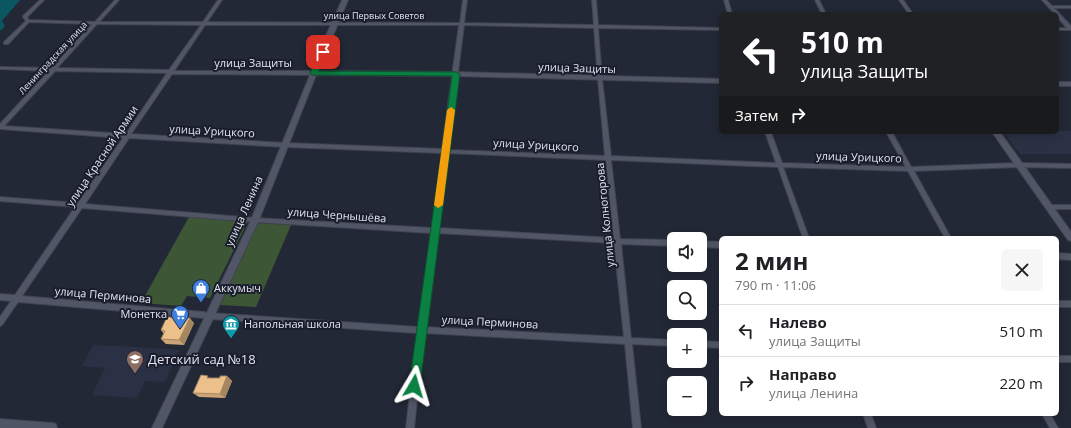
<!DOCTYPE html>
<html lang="ru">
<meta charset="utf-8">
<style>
body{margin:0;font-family:"Open Sans",sans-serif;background:#f6f6f6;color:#202124;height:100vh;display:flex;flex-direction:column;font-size:15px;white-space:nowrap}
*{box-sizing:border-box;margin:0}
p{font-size:13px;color:#757577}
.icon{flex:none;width:22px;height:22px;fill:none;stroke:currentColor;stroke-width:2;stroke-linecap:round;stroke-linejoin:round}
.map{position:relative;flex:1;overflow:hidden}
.drawer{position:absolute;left:719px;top:236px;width:340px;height:180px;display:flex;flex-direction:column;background:#fff;border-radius:6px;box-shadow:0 2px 10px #0003}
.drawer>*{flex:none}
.hud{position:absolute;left:719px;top:12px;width:340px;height:122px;border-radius:6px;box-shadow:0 2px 10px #0003;background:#202124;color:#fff;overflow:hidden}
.tools{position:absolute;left:667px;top:232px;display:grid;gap:8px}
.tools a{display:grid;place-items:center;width:40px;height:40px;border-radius:6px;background:#fff;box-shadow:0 2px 10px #0003;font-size:20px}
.pin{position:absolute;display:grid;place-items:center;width:34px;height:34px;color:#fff;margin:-17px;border-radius:8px;box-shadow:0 2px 6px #0006}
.me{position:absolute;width:44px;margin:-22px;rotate:7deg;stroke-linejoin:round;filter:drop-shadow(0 0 3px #0008)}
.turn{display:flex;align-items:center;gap:14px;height:84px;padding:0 16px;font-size:18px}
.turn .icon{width:52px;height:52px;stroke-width:2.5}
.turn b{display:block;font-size:28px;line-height:34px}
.then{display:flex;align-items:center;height:38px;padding:0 16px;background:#0003;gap:8px;font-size:15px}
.round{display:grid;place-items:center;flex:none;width:42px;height:42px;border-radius:6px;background:#f6f6f6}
.summary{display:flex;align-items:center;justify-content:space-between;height:68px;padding:0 16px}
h1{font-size:24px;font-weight:700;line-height:30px}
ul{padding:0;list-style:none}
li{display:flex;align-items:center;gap:12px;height:52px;padding:0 16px;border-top:1px solid #e0e0e0}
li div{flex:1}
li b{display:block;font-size:15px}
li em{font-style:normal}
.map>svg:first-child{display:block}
</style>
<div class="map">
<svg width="1071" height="428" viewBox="0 0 1071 428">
<rect width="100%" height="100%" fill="#232836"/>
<g fill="#2b3144">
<path d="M1057,128L1059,131H1071V154H1020L1004,132H1057Z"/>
<path d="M93,345L137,347L179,350L165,382L145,381L137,398L92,395L105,368L82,366Z"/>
</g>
<g fill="#3d5636">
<path d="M189,217L248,221L210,298L187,296L181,306L141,303Z"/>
<path d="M258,223L291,225L256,307L220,305Z"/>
</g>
<path fill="#0a5661" d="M0,0H20L2,21L5,26L0,31Z"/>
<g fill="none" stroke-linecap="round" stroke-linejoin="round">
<g stroke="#40434f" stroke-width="2">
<g id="minor">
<path d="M40,0H44L27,17L29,20L95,22L115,0H119L99,22H203L218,0H222L207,22L460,23L463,0H467L464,23L594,25L592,0H596L598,25L721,28V30L598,28L602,79L611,156L776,163L765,132H771L782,163L906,167L886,132H892L911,167L1020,163L1071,164V168L1020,167L914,171L951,238H945L908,171L783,167L809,238H803L778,167L611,160L620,239L674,240V246L621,244L631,338L674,340V346L632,344L641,428H633L625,344L424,333L414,428H406L417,333L210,319L208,318L207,316L204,318L18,302L2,325L0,326V317L11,301L0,300V294L15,295L75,207L0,201V197L78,203L123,138L0,129V124L49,71L0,69V67L52,68L92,24L29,22L8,44H4V42L26,21L23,17V16ZM97,24L201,25L169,70L57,68ZM205,25H459L442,149L286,143L131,134L172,74L314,75L316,73L314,71H174ZM464,25L594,28L598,79L605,156L448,150ZM55,71L167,73L126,134L4,126ZM129,138L286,147L442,153L432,228L255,218L85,204ZM447,153L606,160L614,238L438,228ZM82,208L255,222L431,233L418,327L210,313L207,315L206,313L204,312L22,296ZM437,233L614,243L624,337L425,327Z"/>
<path d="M724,0H728L732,14H728Z"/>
<path d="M815,0H819L826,14H822Z"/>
<path d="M899,0H903L913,14H909Z"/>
<path d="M1042,0H1046L1052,6H1071V8H1054L1071,26V30H1057V28H1067L1057,17V14H1055Z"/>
<path d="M1047,205H1071V209H1047L1046,207Z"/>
<path d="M700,241L721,242V248L700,247Z"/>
<path d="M1057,253L1071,254V260L1057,259Z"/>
<rect x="1057" y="301" width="14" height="6"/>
<path d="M700,341L721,342V348L700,347Z"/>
<rect x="1057" y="356" width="14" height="6"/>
<path d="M863,414H871L876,428H868Z"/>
<path d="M1042,414H1050L1058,428H1050Z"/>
</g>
</g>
<g stroke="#40434f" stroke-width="2">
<g id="tertiary">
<path d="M342,0H348L318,71L456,72L721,79V83L456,76L316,75L259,220L162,428H152L251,220L325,38Z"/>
<rect x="1057" y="82" width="14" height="4"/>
<path d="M992,132H1000L1071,232V241L1068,240Z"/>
<path d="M0,419L52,423L56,424L57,428H0Z"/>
</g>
</g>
<use href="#minor" fill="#515666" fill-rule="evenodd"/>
<use href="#tertiary" fill="#515666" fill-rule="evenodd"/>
</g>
<g fill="#cba577">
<path d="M194,323L184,345L166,344L161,339L164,334L161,330Z"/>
<path d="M227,376L232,381L225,398L199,397L193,393L210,378H220Z"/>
</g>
<g fill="#a58661">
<path d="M190,318L194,323L184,345L179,340Z"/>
<path d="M227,376L232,381L225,398L220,394Z"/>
</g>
<g fill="#ecc08a" stroke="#a58661">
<path d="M167,317L190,318L179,340L161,339L165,331L161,330Z"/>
<path d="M201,375L208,376L207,378H220V376H227L220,394L193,393Z"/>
</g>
<path fill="#0b8043" stroke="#07532c" d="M320,50H325L326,52L319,71L456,72L460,74L420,386L418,390L414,391L410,390L409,386L452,76L312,75L310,73Z"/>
<path fill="#f59e0b" d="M451,107L455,110L443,205L438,208L434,205L447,110Z"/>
<defs>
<g id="shop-pin" transform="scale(0.9)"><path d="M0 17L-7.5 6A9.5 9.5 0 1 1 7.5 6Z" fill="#3f7fe0" stroke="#1a1e2c"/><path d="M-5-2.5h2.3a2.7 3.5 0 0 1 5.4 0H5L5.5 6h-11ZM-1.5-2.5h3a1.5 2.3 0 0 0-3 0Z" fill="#fff"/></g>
<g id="supermarket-pin" transform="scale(0.9)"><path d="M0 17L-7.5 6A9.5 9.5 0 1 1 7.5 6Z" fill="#3f7fe0" stroke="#1a1e2c"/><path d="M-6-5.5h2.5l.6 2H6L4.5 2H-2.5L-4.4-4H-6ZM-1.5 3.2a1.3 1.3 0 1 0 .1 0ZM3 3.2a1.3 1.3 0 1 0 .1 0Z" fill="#fff"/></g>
<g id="museum-pin" transform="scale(0.9)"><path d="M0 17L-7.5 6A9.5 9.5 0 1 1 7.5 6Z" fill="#0f9aa8" stroke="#1a1e2c"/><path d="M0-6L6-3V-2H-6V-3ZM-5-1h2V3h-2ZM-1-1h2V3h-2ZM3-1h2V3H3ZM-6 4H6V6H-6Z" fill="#fff"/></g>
<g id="school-pin" transform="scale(0.9)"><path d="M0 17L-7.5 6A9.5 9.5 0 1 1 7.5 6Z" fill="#8d6e63" stroke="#1a1e2c"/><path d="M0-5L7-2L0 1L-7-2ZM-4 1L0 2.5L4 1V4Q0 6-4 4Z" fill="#fff"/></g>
</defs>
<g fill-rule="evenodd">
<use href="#shop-pin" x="201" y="288"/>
<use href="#supermarket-pin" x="180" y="314"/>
<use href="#museum-pin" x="231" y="324"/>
<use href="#school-pin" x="135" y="359"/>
</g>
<g text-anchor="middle" stroke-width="4" stroke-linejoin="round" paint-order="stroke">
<g font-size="9" fill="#e2e5ef" stroke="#1a1e2c">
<text x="374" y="19">улица Первых Советов</text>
<text transform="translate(53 58) rotate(-47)" y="3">Ленинградская улица</text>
</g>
<g font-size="11" fill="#e2e5ef" stroke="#1a1e2c">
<text x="253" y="67">улица Защиты</text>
<text transform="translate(577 68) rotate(2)" y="4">улица Защиты</text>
<text transform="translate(212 131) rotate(3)" y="4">улица Урицкого</text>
<text transform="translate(536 145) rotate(3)" y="4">улица Урицкого</text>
<text transform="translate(102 156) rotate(-56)" y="4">улица Красной Армии</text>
<text transform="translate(859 157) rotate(2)" y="4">улица Урицкого</text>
<text transform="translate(244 211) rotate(-66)" y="4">улица Ленина</text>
<text transform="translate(337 215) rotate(4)" y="4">улица Чернышёва</text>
<text transform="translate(605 215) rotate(-96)" y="4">улица Колногорова</text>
<text transform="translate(103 295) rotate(5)" y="4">улица Перминова</text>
<text transform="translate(490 322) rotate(3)" y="4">улица Перминова</text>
</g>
<g font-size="11" fill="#e2e5ef" stroke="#1a1e2c" text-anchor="start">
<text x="214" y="292">Аккумыч</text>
<text x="167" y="318" text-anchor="end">Монетка</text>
<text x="244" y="328">Напольная школа</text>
</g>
<g font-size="13" fill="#e2e5ef" stroke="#1a1e2c" text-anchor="start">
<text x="148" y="364">Детский сад №18</text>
</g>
</g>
</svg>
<div class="tools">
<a><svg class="icon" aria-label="sound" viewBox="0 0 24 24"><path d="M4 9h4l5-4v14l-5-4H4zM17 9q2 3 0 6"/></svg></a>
<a><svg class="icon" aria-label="search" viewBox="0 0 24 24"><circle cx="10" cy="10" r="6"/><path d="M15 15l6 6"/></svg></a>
<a>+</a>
<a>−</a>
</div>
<div class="pin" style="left:323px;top:52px;background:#d93025"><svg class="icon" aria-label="arrive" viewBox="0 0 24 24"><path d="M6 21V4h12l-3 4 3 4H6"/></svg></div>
<svg class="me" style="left:414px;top:386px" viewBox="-20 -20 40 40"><path d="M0-17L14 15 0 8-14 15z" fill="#0b8043" stroke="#fff" stroke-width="4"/></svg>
<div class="hud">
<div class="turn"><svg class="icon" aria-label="left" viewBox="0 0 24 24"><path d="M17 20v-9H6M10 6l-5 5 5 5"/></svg><div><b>510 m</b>улица Защиты</div></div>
<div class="then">Затем<svg class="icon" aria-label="right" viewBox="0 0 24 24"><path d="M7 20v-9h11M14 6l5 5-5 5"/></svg></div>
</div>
<section class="drawer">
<div class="summary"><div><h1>2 мин</h1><p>790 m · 11:06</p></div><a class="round"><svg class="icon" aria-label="close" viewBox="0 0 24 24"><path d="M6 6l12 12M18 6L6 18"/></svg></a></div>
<ul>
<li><svg class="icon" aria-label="left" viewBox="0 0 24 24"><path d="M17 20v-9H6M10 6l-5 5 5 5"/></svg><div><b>Налево</b><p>улица Защиты</p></div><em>510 m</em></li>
<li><svg class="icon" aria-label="right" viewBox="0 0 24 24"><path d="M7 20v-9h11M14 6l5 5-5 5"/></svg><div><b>Направо</b><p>улица Ленина</p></div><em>220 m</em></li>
</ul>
</section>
</div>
